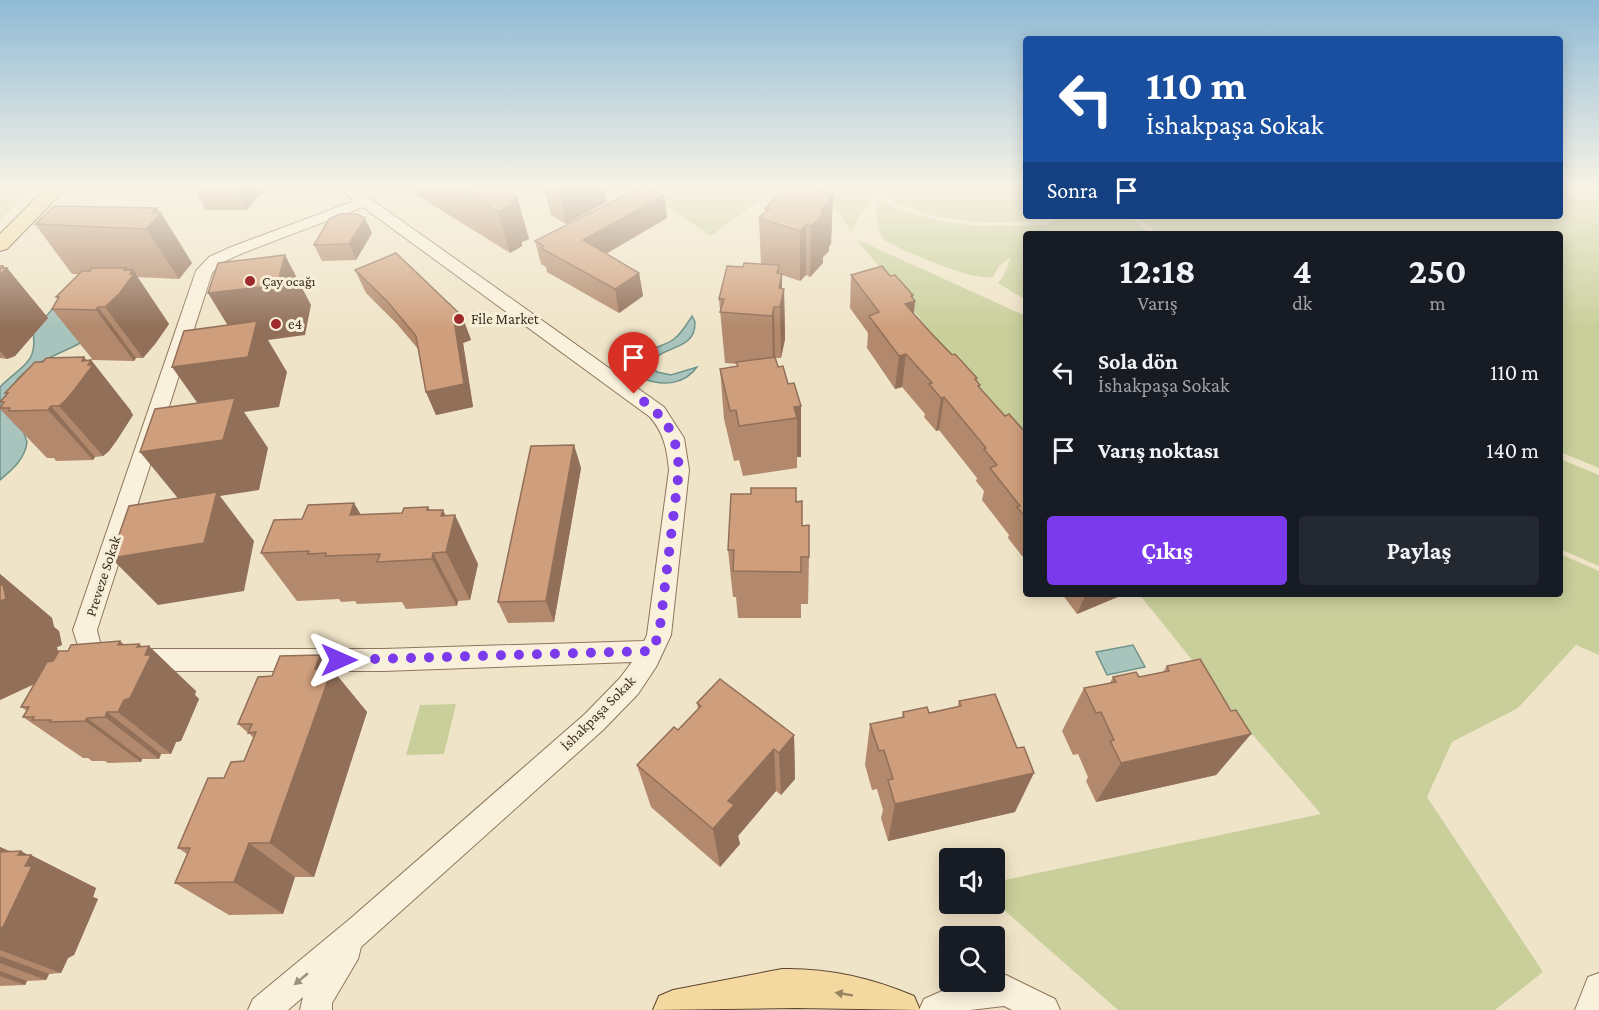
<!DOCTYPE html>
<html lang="tr">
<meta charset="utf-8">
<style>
body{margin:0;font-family:"Crimson Pro",serif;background:#242831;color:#f1f3f6;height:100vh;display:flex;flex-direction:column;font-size:22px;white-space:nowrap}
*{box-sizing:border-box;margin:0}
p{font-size:20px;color:#9ea1a6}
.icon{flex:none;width:33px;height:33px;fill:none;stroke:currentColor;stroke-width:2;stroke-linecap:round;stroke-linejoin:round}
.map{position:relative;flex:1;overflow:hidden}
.panel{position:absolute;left:1023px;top:231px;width:540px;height:366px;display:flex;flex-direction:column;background:#171b24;border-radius:6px;box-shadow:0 3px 15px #0003}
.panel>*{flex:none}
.hud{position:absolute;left:1023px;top:36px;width:540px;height:183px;border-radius:6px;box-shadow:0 3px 15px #0003;background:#1a4fa0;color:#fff;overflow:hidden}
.controls{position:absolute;left:939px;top:848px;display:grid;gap:12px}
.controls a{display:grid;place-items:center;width:66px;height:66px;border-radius:6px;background:#171b24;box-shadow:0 3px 15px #0003;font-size:30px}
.pin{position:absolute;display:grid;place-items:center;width:51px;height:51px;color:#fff;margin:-62px -26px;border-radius:50% 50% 50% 0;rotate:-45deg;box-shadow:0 0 6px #0007}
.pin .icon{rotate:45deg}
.me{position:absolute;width:66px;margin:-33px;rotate:90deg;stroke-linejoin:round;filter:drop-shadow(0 0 4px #0008)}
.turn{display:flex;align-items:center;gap:21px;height:126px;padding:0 24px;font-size:27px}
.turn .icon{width:78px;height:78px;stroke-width:2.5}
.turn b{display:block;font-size:42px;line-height:51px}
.then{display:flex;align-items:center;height:57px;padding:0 24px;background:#0003;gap:12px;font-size:22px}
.eta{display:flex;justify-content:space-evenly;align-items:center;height:102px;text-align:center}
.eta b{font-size:36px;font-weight:700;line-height:42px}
.primary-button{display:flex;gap:12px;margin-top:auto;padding:12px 24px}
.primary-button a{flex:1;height:69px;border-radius:6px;background:#7c3aed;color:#fff;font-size:24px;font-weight:700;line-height:69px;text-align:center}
.primary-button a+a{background:#242831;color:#f1f3f6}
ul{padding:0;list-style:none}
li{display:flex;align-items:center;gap:18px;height:78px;padding:0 24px}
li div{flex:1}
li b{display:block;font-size:22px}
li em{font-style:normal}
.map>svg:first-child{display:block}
</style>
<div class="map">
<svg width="1599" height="1010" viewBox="0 0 1599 1010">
<rect width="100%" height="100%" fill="#f0e4c8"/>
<g fill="#c9cf9b">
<path d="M0,187H35L0,220Z"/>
<path d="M637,187H778L711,236Z"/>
<path d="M820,187L871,188L873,196L851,231Z"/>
<path d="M877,187H1026V216H1050C1008,229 906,223 877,187Z"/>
<path d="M1560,187H1599V468L1560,452V234H1159L1135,216H1560Z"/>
<path d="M880,200L899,210L939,221L978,226L1045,225L1065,216H1129L1151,234H1026V300L998,283L1003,277L1011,257L999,266L993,277C974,282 903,251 884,240C877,229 873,211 880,200Z"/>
<path d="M856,239L1026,316V452L880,268Z"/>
<path d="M1560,459L1599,475V566L1560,549Z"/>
<path d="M1560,554L1599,571V655L1576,645L1518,708L1452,742L1427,797L1543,972L1495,1010H1118L995,902V882L1321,814L1246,727L1139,594H1560Z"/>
<path d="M456,704L444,754L406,755L420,705Z"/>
</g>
<g fill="#a9c4bc" stroke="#6f938a" stroke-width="1.5">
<path d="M56,305L82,342C58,356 22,364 10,391L27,442C25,459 13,469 0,480V387C21,365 38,365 33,331Z"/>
<path d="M692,316L695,322C696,353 658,344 652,365L657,372L671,375L697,367C684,385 663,386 644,379L637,367C643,347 660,349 674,339C682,333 687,324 692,316Z"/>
<path d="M1133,645L1145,667L1107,675L1096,652Z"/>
</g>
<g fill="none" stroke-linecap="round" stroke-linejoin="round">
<g stroke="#8d765c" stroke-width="2">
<g id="minor">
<path d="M338,187H354L664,407L684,438L689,470L671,635L656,667L638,694L603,730L361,947L358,959L332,1003V1010H300L303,997L288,1010H248L253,999L351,918L585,714L620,678L632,662L383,671H140L104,670L81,655L73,630L196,271L209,257L231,247L354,201ZM363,207L650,417C664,433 667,449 669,470L647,635L644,641L383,649H108L100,642L97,630L212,273L221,263L243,253Z"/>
<path d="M1599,973V1010H1575L1588,977Z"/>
<path d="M1006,975L1055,999L1060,1010H1012L1004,1006L970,1010H919L924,999L965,981H994V976Z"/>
</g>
</g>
<g stroke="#5b4430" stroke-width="2">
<g id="major">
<path d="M47,187H67L7,249L0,251V234Z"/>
<path d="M782,969C828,968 872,978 914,996L920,1010L796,1008L653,1010L659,996L673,990Z"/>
</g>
</g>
<use href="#minor" fill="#faf1dc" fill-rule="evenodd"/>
<use href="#major" fill="#f3d9a0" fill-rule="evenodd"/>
</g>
<g fill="#b2896c">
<path d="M193,187H266L247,210H206Z"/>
<path d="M404,187H499L517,197L529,239L522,242V246L510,253Z"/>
<path d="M544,187H604L607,202L566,224L551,215Z"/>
<path d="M833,194L831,244L829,246V251L823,257V263L810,277L806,275L800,281L782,275V288L784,289L785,339L781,358H775L778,367L788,384L794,383L801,457H797V468L743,476L739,460L734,461L724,419L720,369L737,367V364L725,363L719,299L743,267L761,264L759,218L765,213V208Z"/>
<path d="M664,195L667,218L606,254L639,273L643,296L619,313L547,272L546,267L541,264L535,241Z"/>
<path d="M157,208L160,213H161L192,263L179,279L137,277L169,324L155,344L143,358H136L134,361L93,360L52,309L58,299L56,297L80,274H72L35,224Z"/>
<path d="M372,233L356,260L322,261L314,245Z"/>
<path d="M0,266H3L5,268H7L48,318L15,356L7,359L0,358Z"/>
<path d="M355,270L462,316L471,340L463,343L473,407L436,415L426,392L419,350L397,324L366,293Z"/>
<path d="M851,275L890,276L913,295V298L915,301L914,314L930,332L977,378L976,381L980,385L979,388L1005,416L1026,433V554L1022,556L1008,538L1009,535L982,500L984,491L976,481L977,478L939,430L936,431L924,417L925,414L902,387L895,389L867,348L868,333L850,308Z"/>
<path d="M86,360H91L131,411V412L133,415L117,440L109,451L103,456L95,457L93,460L56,461L54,458H47L0,409V407L2,404L0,402L6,395L5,393Z"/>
<path d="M574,445L581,468L554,622L508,623L498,602Z"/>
<path d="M796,502L809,557L808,604H801V618H738L736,597H733L728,550Z"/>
<path d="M428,507L429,510L446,516L478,564L470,600L458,601L457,606L406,609L402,602L357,604L355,601L341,602L339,599L297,601L261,553L302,519L402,513Z"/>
<path d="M0,574L52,618L54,627L59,631L62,645L57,647L58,653L68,651L124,644H139L196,691L195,695L199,699L181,741L176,742L171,754H161L159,759H142L141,762L108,763L105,761H92L88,758H83L23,717L27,711L21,707L35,684L0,700Z"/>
<path d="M1062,594H1122L1120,596L1077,614Z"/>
<path d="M1167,666L1231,711L1251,734L1216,775L1096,802L1086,781L1088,777L1078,754L1073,755L1062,731L1084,688L1110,683L1113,677H1139L1163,672Z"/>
<path d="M332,669L367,712L314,877H295L283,914L229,915L175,883L187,854L178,848L224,778L244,761L254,738L238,724L272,676Z"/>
<path d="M959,701L1015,812L888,841L881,818L883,810L877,789L872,790L865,765L870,724L902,718L903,712L929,713L958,707Z"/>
<path d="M697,703L794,735L795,779L781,795L776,791L738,836L740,844L720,867L651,807L637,765L678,730L698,709Z"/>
<path d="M0,847L10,851L28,855L96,888L93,897L98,899L74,955L68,958L61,973L49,974L46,980L27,981L25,985L0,986Z"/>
</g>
<g fill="#916f58">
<path d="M235,187H266L247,210Z"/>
<path d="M558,187H604L607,202L566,224Z"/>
<path d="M833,194L831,244L829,246V251L823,257V263L810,277L811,226L827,200Z"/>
<path d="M664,195L667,218L588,264L583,240Z"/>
<path d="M517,197L529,239L522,242V246L510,253L498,212L511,201Z"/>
<path d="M157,208L160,214L161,213L192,263L179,279L146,229L152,213Z"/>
<path d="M365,218L372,233L356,260L349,244Z"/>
<path d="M806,225V275L800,281V231Z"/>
<path d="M285,255L311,305L305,335L268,340L287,372L279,407L244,412L268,448L259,490L220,496L254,541L244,591L158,605L111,558L181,502L140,452L208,418L172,367L239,344L208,293Z"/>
<path d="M779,265V286L782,274V297L784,289L785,339L781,358L780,307L777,273Z"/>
<path d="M3,266L6,269L7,268L48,318L15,356L7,359L0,351V275L2,268Z"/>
<path d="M126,268L130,274L133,270L169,324L155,344L143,358L105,307Z"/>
<path d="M639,273L643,296L619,313L615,289Z"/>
<path d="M913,295V302L915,301L911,334L905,304L911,296Z"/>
<path d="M98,307L136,358L134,361L96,310Z"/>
<path d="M774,307L775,358L773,367L772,316Z"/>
<path d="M462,316L471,340L463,343L473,407L436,415L426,392L454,320Z"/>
<path d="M906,354L902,387L895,389L899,356Z"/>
<path d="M84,357L89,363L91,360L131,411V412L133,415L117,440L109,451L103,456L59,406Z"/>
<path d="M944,397L939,430L936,431L941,398Z"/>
<path d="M51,406L95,457L93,460L48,410Z"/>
<path d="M801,406V457H797V418L794,407Z"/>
<path d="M574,445L581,468L554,622L546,601Z"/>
<path d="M354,503L383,552L350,515Z"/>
<path d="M428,507L447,546L441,516L443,510L452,529L455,515L478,564L470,600L446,552L427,510Z"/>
<path d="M1026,543V554L1022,556Z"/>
<path d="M433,553L458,601L457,606L432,559Z"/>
<path d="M0,574L52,618L54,627L59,631L62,645L57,647L60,660L48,677L0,700Z"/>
<path d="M1086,594H1122L1120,596L1077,614Z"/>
<path d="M120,641L146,664L137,647L139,644L147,651L149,646L196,691L195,695L199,699L181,741L176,742L171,754L118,712V645Z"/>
<path d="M320,655L367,712L314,877L270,843L315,669Z"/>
<path d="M107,712L161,754L159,759L105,717Z"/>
<path d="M87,718L142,759L141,762L85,721Z"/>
<path d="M1251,734L1216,775L1096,802L1121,763Z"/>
<path d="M794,735L795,779L781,795L779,753Z"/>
<path d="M774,749L776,791L738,836L740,844L720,867L713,829L728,801Z"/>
<path d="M1034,773L1015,812L888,841L895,804Z"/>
<path d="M249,843L295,877L283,914L234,882Z"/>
<path d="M0,847L28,861L18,855L21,851L30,856L31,855L96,888L93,897L98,899L74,955L68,958L61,973L0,950Z"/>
<path d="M0,956L49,974L46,980L0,963Z"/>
<path d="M0,971L27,981L25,985L0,976Z"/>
</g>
<g fill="#cf9f7d" stroke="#916f58" stroke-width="1.5">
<path d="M457,187H499L517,197L511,201V205L498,212Z"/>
<path d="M641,187H647L664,195L583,240L639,273L615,289L541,248L544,246L535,241Z"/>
<path d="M786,187H798L802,188L803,187H809L833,194L827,200L830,201L820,212L824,213L811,226L806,225L800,231L759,218L769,209L765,208Z"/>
<path d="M54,206L157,208L152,213H161L146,229L35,224Z"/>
<path d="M340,214H357L365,218L349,244L314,245L329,219Z"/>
<path d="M396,253L462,316L454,320L464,384L426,392L416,336L387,301L355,270Z"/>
<path d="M285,255L277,285L208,293L218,263Z"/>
<path d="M744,263L779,265L777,273L782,274L779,288L784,289L780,307H774L772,316L720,312L724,299H719L727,266L743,267Z"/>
<path d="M0,266H3L2,268H7L0,275Z"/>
<path d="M882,266L890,276L895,275L913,295L911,296L915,301L905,304L930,332L952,355L955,354L977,378L975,379L980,385L978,386L1005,416L1009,414L1026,433V518L1017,507L1020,506L990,468L997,465L984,449L986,448L944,397L941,398L929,384L932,383L906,354L899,356L869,316L879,312L851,275Z"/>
<path d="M92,268H126L124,270H133L130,274H134L119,294L105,307H98L96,310L52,309L59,297H56L82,271H90Z"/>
<path d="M257,321L248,357L172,367L184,331Z"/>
<path d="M84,357L82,361L91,360L88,365H93L75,389L66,400L59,406H51L48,410L9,411L10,408H0L4,402H0L8,393H5L35,362H43L46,358Z"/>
<path d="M775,357L778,367L783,366L788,384L794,383L801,406L794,407L797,418L739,426L736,410L730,411L720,369L738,366L736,362Z"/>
<path d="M235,398L223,440L140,452L155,409Z"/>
<path d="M574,445L546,601L498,602L531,446Z"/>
<path d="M751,488H796V502L802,501V526L809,525V557H801V572L733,571L734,550H728L731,494H751Z"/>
<path d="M217,492L204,543L111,558L129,506Z"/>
<path d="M354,503L350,515L402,513L404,508L428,507L427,510H443L441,516L455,515L446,552L433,553L432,559L377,562L380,554L325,556L326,553L308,554L309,551L261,553L274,520L302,519L308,505Z"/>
<path d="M3,584L6,599L0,601V586Z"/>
<path d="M0,602L2,615L0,616Z"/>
<path d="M120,641L118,645L139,644L137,647L149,646L145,655H151L130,698L124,700L118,712H107L105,717L87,718L85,721L50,722L51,720H32L34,717H23L29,707H21L47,662L53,661L59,651H68L71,645Z"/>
<path d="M320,655L315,669H332L270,843H249L234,882L175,883L190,848H178L208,778H224L231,762L244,761L256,732L248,733L252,724H238L258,677L272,676L280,656Z"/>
<path d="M1200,659L1231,711L1236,710L1251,734L1121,763L1110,741L1114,740L1101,712L1096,713L1084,688L1116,682L1113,677L1136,672L1139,677L1169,671L1167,666Z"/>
<path d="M720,679L794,735L779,753L774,749L728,801L734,805L713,829L637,765L674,727L678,730L701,706L697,703Z"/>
<path d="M995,694L1017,748L1024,747L1034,773L895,804L888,780L893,779L884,750L879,751L870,724L904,717L903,712L927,707L929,713L961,706L959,701Z"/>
<path d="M21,851L18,855H31L25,866H32L3,927L0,928V852Z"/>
</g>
<defs><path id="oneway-solid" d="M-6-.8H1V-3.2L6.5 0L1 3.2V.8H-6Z" transform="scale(1.5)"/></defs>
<use fill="#9c907e" href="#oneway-solid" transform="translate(301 979) rotate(140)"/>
<use fill="#988460" href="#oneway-solid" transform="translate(844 994) rotate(-171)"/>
<linearGradient id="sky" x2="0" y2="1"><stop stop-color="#8fbad6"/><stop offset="0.57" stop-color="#f8f3e6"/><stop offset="1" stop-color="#f8f3e6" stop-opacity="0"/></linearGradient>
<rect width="1599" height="328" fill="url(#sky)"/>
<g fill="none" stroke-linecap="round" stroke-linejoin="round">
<path stroke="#7c3aed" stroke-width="10" stroke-dasharray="0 18" d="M339,660L651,651L659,635L679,470C676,429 666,418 634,394"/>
</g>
<g fill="#9e2a2b" stroke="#f7eed8" stroke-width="2">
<circle cx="250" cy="281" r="6"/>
<circle cx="459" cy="319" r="6"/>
<circle cx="276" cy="324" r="6"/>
</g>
<g text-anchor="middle" stroke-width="6" stroke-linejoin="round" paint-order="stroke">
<g font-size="14" fill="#3d2e20" stroke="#f7eed8" text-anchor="start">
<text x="262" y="286">Çay ocağı</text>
</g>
<g font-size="15" fill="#3d2e20" stroke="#f7eed8" text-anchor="start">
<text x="471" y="324">File Market</text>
<text x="288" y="329">e4</text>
</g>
<g font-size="15" fill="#3d2e20" stroke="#f7eed8">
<text transform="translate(103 576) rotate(-72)" y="5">Preveze Sokak</text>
<text transform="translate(598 713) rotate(-45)" y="5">İshakpaşa Sokak</text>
</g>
</g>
</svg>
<div class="controls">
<a><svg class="icon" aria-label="sound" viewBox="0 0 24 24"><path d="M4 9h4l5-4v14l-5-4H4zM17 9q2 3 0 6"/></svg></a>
<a><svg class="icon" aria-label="search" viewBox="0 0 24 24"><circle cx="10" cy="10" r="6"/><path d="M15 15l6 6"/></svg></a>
</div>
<div class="pin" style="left:634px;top:394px;background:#d93025"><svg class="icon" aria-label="arrive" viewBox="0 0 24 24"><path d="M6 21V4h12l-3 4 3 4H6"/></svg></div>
<svg class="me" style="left:339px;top:660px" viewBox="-20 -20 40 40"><path d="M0-17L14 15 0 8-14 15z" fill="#7c3aed" stroke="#fff" stroke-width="4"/></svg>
<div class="hud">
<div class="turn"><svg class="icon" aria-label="left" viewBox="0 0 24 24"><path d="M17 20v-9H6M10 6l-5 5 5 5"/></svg><div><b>110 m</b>İshakpaşa Sokak</div></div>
<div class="then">Sonra<svg class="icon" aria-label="arrive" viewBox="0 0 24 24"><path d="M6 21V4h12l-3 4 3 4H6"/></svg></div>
</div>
<section class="panel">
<div class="eta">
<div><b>12:18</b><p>Varış</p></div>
<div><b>4</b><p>dk</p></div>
<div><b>250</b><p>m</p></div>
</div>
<ul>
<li><svg class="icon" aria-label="left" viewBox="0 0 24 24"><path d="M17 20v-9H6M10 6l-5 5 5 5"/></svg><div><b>Sola dön</b><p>İshakpaşa Sokak</p></div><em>110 m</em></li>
<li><svg class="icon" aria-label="arrive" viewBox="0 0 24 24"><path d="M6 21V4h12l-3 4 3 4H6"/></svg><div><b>Varış noktası</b></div><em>140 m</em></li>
</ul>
<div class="primary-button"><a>Çıkış</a><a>Paylaş</a></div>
</section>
</div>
